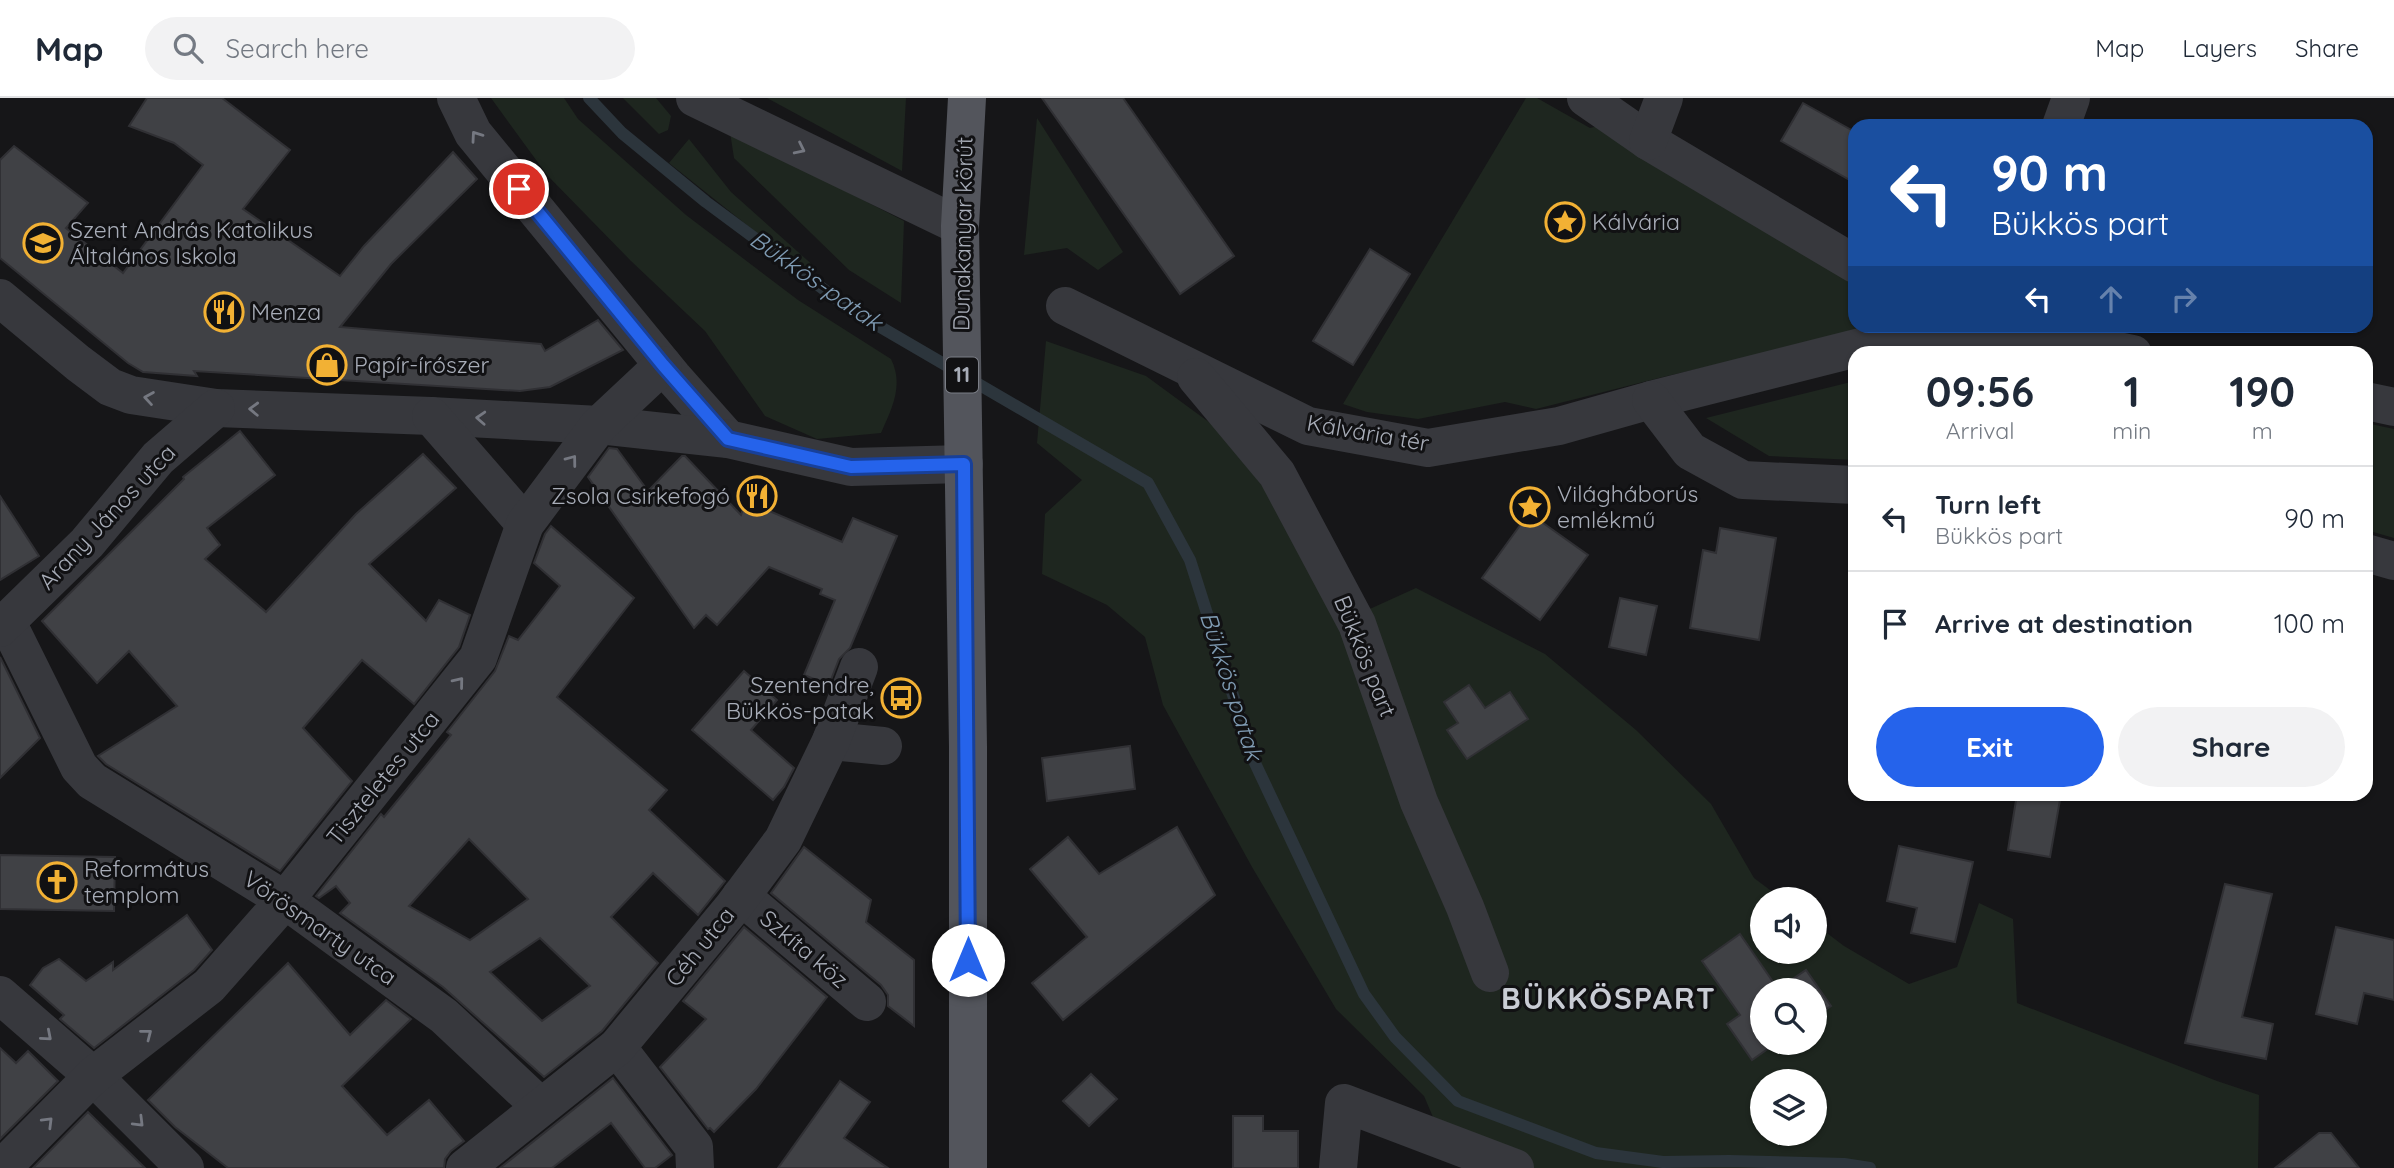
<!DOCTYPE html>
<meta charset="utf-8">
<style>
body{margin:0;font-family:Quicksand,sans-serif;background:#f2f2f3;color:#1f2937;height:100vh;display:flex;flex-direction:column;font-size:26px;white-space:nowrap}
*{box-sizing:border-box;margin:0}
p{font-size:23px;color:#747a83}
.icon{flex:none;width:38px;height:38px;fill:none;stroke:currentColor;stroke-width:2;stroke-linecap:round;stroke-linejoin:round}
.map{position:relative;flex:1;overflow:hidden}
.panel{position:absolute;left:1848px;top:248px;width:525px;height:455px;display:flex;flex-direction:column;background:#fff;border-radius:21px;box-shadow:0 2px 5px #0004}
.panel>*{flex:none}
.banner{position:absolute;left:1848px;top:21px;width:525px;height:214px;border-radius:21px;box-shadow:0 2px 5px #0004;background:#1a4fa0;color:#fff;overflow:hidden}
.buttons{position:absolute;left:1750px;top:789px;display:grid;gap:14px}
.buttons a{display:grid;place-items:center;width:77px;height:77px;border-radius:50%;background:#fff;box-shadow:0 2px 5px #0004;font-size:35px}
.pin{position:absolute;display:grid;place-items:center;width:60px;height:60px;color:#fff;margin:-30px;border:4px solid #fff;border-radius:50%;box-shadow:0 2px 7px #0007}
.me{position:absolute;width:77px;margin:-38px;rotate:0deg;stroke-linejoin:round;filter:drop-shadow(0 0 5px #0008)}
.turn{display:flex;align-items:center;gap:24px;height:147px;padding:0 28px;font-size:32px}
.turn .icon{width:91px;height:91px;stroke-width:2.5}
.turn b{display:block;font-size:49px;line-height:60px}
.lanes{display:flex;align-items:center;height:66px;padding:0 28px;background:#0003;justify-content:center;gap:35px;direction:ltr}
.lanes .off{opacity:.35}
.eta{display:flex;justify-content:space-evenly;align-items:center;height:119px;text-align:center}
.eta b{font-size:42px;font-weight:700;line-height:49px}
.cta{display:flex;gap:14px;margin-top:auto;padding:14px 28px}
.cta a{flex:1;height:80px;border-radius:42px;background:#2563eb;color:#fff;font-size:28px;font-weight:700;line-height:80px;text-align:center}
.cta a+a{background:#f2f2f3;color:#1f2937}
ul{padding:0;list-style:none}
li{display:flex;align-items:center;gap:21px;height:105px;padding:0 28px;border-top:2px solid #e0e1e3}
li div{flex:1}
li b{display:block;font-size:26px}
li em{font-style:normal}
header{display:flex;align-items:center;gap:42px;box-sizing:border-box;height:98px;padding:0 35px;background:#fff;border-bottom:2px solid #e0e1e3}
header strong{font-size:33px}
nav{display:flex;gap:38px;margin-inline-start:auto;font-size:24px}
.search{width:490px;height:63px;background:#f2f2f3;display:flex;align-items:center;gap:18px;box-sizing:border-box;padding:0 24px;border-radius:38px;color:#747a83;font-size:26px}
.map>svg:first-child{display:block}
</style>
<header>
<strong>Map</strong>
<div class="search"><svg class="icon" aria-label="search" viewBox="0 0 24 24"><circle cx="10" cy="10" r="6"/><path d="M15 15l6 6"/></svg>Search here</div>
<nav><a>Map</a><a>Layers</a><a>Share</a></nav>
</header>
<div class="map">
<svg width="2394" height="1070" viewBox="0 0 2394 1070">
<rect width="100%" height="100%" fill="#161618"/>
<g fill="#1e261f" fill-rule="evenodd">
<path d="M491,0H564L578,21L686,117L798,202L891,261C904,287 892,310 881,335L817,341L765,318L705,233L631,163L547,77Z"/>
<path d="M623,0H656L671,18L668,32L659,36Z"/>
<path d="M767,0H906L902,73Z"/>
<path d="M1526,0H1537L1590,30L1603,27L1855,182V228H1862L1846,237L1667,278L1536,311L1505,304L1418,321L1367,314L1343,306Z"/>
<path d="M1037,20L1123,154L1098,172L1067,150L1024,157Z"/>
<path d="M730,34L904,123L901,205L849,172L734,60Z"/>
<path d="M689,41L731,94L816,170L812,173L773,148L669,65Z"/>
<path d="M1046,243L1146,278L1221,333L1272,401L1339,525L1416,490L1545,556L1636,632L1711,706L1754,780L1782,801L1762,802V854H1815V826L1844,848L1909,886L1957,869L1979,805L2013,821L2017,905L2217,983L2259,997L2258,1070H1483L1450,1059L1424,998L1336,911L1252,769L1163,607L1145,539L1107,507L1042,476L1045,416L1082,382L1037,345ZM1762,892H1815V945H1762ZM1762,984H1815V1036H1762Z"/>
<path d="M1855,283V362L1769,358L1706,320Z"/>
<path d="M2366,325L2394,331V440L2366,432Z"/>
</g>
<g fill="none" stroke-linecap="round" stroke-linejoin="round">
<path stroke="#2c353c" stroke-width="12" d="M589,0L622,35L706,104L853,213L1148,385L1190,462L1254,663L1364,896L1395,939L1458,1003L1596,1055L1663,1064L1729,1063L1844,1066L1870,1070"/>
</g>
<g fill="#404145" stroke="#303034" stroke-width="2" fill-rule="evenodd">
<path d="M147,0H222L290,52L243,111L340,178L364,148L453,54L477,81L391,166L340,229L541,246L545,253L598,222L623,252L550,289L520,293L194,273L197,278L143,274L128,265L0,160V62L14,48L88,105L66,130L123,175L203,67L174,45L129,28Z"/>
<path d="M1042,0H1123L1234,158L1180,196Z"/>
<path d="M1803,5L1855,34V85L1781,43Z"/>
<path d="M1370,151L1410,176L1353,267L1313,243Z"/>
<path d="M240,333L275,377L207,430L220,447L205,461L266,514L356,416L423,356L456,390L369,466L426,523L439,502L470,517L459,549L414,606L362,562L303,630L352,683L280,773L106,666L98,658L177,608L129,553L97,585L42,523L184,381L183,379Z"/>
<path d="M609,350L617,351L648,393L682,358H685L741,417L746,403L842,444L853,420L897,438L850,550L839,561L829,587L804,577L835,502L820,496L822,491L769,469L717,527L706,517L694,530L588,379Z"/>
<path d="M0,398L39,458L0,482Z"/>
<path d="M1529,415L1588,457L1540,522L1482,480Z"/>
<path d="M551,428L634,500L557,599L667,692L649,712L725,783L698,817L653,775L611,819L658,865L602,933L544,979L443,889L340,815L350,805L336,788L319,800L316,798L381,716L384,719L451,637L447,634L495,573L509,538L518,542L560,488L534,465L545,436ZM469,741L528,801L470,842L409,808ZM540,840L590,888L542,923L490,874Z"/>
<path d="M1720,430L1776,440L1759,542L1690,530L1703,452L1716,455Z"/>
<path d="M1620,500L1657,508L1646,557L1609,549Z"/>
<path d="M0,559L40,640L0,680Z"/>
<path d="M744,573L777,602L751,632L794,670L784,689L773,702L692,632Z"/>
<path d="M1469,587L1485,610L1510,594L1528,621L1467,661L1447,632L1458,625L1444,604Z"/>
<path d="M1130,648L1135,691L1047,703L1042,660Z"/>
<path d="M2017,696H2061L2050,759L2008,752Z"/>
<path d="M1177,729L1215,797L1063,922L1032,885L1087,839L1030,771L1068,739L1099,776Z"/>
<path d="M1899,748L1973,764L1955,844L1911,835L1917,810L1887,803Z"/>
<path d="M804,749L871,802L866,824L914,862V928L888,908V897L881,887L771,795Z"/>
<path d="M0,757L115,759L114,813L0,811Z"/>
<path d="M2225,786L2272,796L2242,919L2273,926L2266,961L2185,945Z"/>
<path d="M187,817L212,852L194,872L94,950L60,921L64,917L30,887L43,870L59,861L86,883L113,864V872Z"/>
<path d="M744,829L827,899L756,991L714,1034L710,1030L708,1031L660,969L706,921L683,903Z"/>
<path d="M2336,829L2394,842V902L2364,895L2357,926L2316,916Z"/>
<path d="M1740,836L1778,891L1806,872L1831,908L1815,919V892H1762V945H1776L1752,962L1727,926L1740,917L1702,863Z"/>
<path d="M288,865L350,937L386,902L411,921L342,988L387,1037L429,1002L464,1043L451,1053L445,1061L444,1070H228L175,1029L148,1002Z"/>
<path d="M0,950L16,965L28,953L58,983L0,1041Z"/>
<path d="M1091,976L1117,1001L1089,1028L1063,1003Z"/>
<path d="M613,980L672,1057L655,1070H645L611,1025L552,1070H500Z"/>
<path d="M840,983L870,1004L844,1040L888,1070H778Z"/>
<path d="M88,1014L145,1070H33Z"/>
<path d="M1233,1018H1263V1033H1298V1070H1233Z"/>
<path d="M2319,1035H2331L2359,1070H2275Z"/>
</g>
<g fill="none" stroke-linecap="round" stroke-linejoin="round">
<g stroke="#37383d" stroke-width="38">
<path d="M456,0L473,35L673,279L728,341"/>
<path d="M695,0L960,128"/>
<path d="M1586,0L1648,43L1855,166"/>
<path d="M2061,28L2071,0"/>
<path d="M1648,43L1664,0"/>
<path d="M0,200L78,265L110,289L131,297L216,310L431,318L599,327L728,341L851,369L964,366"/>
<path d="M1065,208L1308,328L1428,350L1559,328L1651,302L1940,229L2051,239L2133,256"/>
<path d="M1196,279L1277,376L1357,526L1419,704L1465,809L1490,875"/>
<path d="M1651,302L1690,353L1743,382L1855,387"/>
<path d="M2366,303L2394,309"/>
<path d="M431,318L525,426"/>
<path d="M2366,455L2394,463"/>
<path d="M7,524L79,669L92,683L285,802L444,918L541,1009"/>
<path d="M0,530L87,445L158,360L216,310"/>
<path d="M831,643L883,648"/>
<path d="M741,798L867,904"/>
<path d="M0,897L93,978L185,1070"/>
<path d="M617,949L694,1049L695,1070"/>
<path d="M2,1070L93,978L209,888L285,802L478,560L525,426L599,327L663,267"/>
<path d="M465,1070L617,949L733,809L783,742L831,643L859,569"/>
<path d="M1338,1070L1344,1005L1515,1070"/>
</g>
<path stroke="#53555c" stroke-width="38" d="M967,0L960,128L968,649V1070"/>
</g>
<defs><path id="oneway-chevron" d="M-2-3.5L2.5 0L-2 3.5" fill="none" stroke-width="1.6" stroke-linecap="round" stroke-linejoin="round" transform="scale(1.75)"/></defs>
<g stroke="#757881">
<use href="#oneway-chevron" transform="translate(476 38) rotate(-125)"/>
<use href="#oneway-chevron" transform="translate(800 51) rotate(26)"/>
<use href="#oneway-chevron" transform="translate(149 300) rotate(-171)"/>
<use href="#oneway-chevron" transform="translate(254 311) rotate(-178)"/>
<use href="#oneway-chevron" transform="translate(481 320) rotate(-177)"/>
<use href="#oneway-chevron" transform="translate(572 362) rotate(-53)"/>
<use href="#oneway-chevron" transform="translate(459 584) rotate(-51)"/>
<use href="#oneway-chevron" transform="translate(147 936) rotate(-38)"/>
<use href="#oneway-chevron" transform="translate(47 938) rotate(41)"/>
<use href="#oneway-chevron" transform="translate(48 1024) rotate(-45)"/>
<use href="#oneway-chevron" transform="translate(139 1024) rotate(45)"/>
</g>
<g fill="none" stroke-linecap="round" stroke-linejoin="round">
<g stroke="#184099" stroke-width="18">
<path id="route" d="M519,91L663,267L728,341L851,369L964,366L968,862"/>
</g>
<use href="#route" stroke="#2563eb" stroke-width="12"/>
</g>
<defs>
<g id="sight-ring" transform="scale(2.0125)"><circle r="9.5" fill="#111113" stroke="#f2b134" stroke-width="1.5"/><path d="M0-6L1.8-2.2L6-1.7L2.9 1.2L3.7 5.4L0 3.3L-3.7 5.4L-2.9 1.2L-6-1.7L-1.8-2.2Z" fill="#f2b134"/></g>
<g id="school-ring" transform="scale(2.0125)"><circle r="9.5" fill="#111113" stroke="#f2b134" stroke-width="1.5"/><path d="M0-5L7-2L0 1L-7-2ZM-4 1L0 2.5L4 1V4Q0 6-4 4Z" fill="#f2b134"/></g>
<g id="restaurant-ring" transform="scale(2.0125)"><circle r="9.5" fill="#111113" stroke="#f2b134" stroke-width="1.5"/><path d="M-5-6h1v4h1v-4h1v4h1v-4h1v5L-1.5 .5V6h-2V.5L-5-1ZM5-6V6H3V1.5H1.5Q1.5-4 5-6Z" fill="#f2b134"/></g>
<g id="shop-ring" transform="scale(2.0125)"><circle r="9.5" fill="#111113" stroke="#f2b134" stroke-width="1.5"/><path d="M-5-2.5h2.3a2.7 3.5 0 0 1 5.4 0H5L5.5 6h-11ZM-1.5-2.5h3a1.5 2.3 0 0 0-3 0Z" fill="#f2b134"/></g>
<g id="bus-ring" transform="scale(2.0125)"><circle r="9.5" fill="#111113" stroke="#f2b134" stroke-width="1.5"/><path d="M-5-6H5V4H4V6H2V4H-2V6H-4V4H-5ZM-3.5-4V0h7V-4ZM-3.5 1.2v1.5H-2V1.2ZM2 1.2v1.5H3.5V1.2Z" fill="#f2b134"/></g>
<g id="church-ring" transform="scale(2.0125)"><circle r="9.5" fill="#111113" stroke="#f2b134" stroke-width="1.5"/><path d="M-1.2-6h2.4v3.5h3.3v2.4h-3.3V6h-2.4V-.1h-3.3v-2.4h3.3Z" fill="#f2b134"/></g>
</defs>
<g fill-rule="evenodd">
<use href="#sight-ring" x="1565" y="124"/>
<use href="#school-ring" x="43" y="145"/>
<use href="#restaurant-ring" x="224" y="214"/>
<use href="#shop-ring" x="327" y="267"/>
<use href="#restaurant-ring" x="757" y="398"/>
<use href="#sight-ring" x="1530" y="409"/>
<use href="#bus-ring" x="901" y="600"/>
<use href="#church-ring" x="57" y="784"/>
</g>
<g text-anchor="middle" stroke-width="6" stroke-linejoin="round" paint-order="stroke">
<rect fill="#111113" stroke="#7b7e86" stroke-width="2" x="946" y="259.5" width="32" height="35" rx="5"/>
<g font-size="21" font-weight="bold" fill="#a8adb8">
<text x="962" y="284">11</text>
</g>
<g font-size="23" fill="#a8adb8" stroke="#111113" text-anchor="start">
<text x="1592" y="132">Kálvária</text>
<text x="70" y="140">Szent András Katolikus<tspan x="70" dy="26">Általános Iskola</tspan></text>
<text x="251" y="222">Menza</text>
<text x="354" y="275">Papír-írószer</text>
<text x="1557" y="404">Világháborús<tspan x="1557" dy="26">emlékmű</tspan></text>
<text x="730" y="406" text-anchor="end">Zsola Csirkefogó</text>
<text x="874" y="595" text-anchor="end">Szentendre,<tspan x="874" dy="26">Bükkös-patak</tspan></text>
<text x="84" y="779">Református<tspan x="84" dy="26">templom</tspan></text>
</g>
<g font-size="23" fill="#a8adb8" stroke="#111113">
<text transform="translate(963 136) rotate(-89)" y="8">Dunakanyar körút</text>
<text transform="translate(1368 335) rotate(10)" y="8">Kálvária tér</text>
<text transform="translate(107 419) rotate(-47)" y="8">Arany János utca</text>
<text transform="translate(1365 558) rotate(68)" y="8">Bükkös part</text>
<text transform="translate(383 680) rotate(-51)" y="8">Tiszteletes utca</text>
<text transform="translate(320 830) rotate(35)" y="8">Vörösmarty utca</text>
<text transform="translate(700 849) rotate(-51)" y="8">Céh utca</text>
<text transform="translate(804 851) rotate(40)" y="8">Szkíta köz</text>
</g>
<g font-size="24" font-style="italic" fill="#7f9bb3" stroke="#111113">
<text transform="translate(816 183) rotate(35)" y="8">Bükkös-patak</text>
<text transform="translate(1231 588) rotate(72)" y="8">Bükkös-patak</text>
</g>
<g font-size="30" font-weight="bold" letter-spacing="2" fill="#c9ccd4" stroke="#111113">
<text x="1609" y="911">BÜKKÖSPART</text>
</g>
</g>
</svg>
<div class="buttons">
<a><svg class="icon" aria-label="sound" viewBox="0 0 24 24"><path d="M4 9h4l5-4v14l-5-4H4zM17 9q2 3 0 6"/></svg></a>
<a><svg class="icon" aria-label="search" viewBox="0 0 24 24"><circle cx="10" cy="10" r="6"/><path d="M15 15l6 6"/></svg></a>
<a><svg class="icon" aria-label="layers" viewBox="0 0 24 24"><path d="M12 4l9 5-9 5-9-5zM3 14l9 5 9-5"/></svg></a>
</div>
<div class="pin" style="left:519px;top:91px;background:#d93025"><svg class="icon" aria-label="arrive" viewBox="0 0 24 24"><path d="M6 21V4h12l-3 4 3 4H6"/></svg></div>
<svg class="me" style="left:968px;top:862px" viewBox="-20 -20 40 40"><circle r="19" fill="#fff"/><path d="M0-13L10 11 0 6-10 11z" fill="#2563eb"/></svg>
<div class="banner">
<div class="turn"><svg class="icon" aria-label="left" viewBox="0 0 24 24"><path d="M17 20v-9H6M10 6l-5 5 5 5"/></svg><div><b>90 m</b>Bükkös part</div></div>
<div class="lanes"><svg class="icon" aria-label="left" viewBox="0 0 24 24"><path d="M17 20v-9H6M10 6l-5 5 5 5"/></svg><svg class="icon off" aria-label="ahead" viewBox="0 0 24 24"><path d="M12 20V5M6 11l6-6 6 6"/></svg><svg class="icon off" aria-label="right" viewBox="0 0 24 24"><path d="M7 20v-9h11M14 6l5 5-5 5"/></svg></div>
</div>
<section class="panel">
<div class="eta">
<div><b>09:56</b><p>Arrival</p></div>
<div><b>1</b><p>min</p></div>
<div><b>190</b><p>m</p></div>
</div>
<ul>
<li><svg class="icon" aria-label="left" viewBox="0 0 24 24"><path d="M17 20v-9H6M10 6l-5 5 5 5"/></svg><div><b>Turn left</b><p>Bükkös part</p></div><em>90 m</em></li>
<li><svg class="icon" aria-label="arrive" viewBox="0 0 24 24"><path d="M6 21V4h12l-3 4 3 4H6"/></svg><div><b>Arrive at destination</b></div><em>100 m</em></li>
</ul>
<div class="cta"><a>Exit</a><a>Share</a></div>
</section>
</div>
